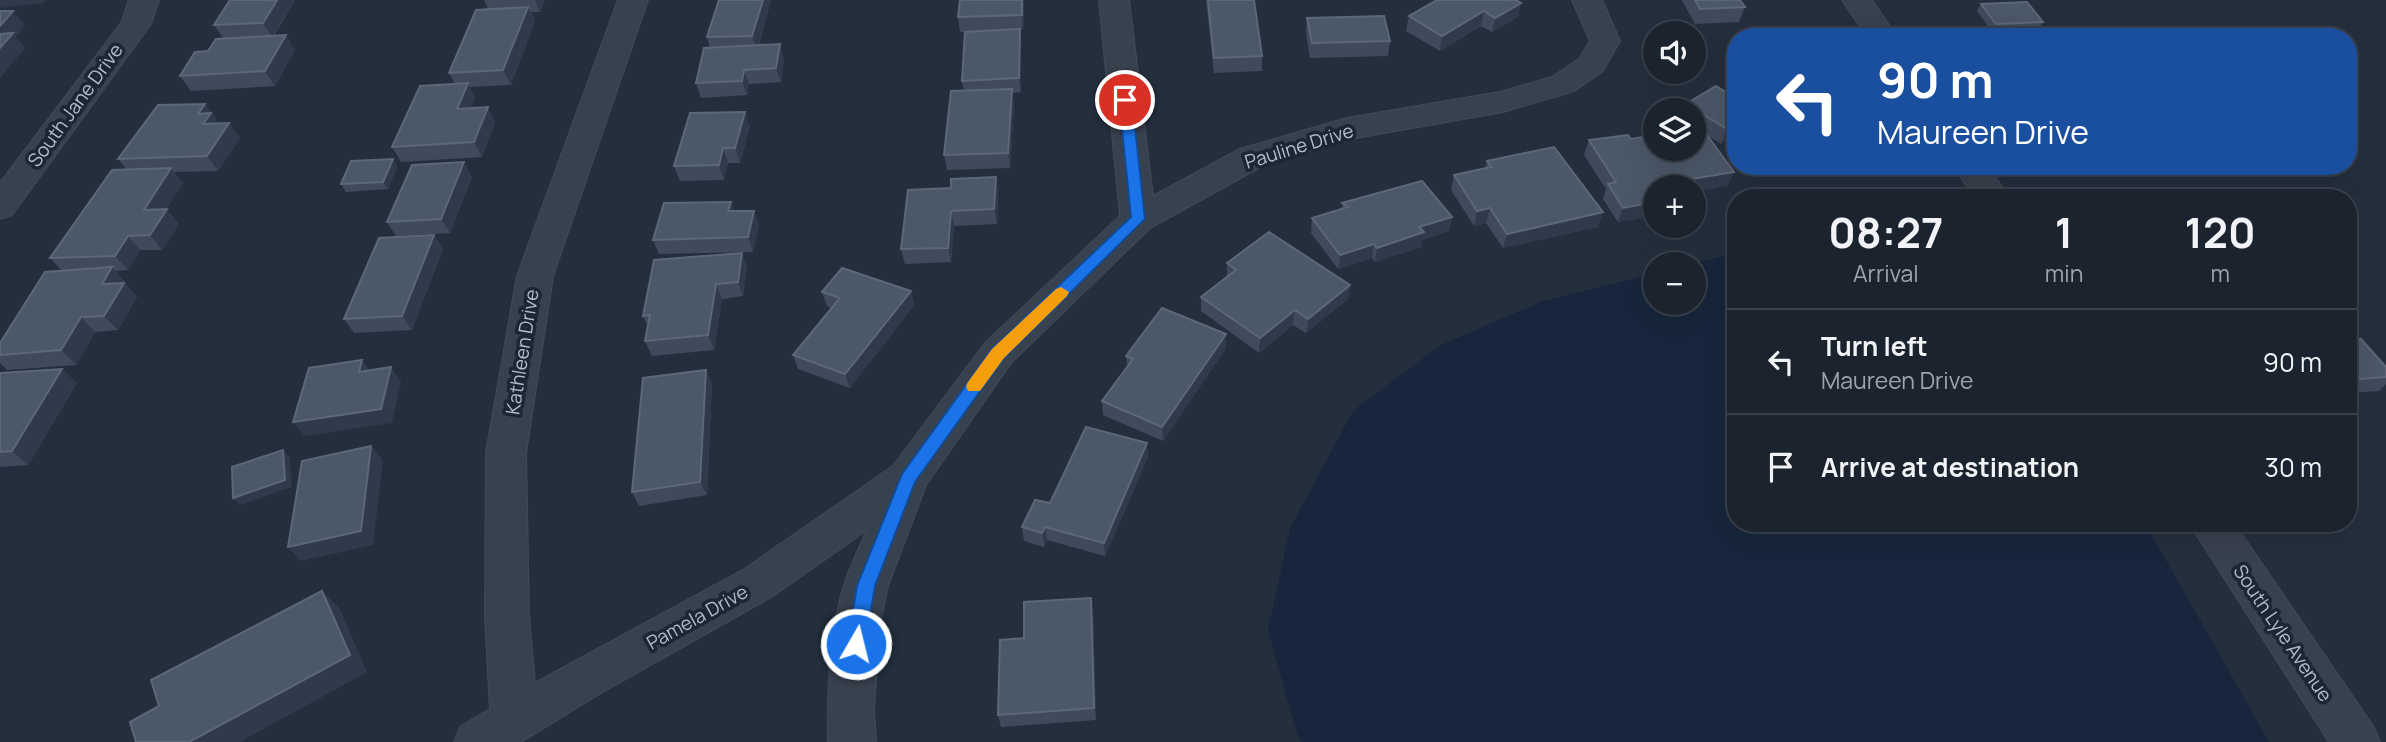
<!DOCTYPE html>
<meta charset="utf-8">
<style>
body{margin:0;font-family:Manrope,sans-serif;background:#242b36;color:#f1f3f6;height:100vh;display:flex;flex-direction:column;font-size:26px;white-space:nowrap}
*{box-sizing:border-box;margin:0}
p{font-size:23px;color:#a0a4aa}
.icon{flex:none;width:38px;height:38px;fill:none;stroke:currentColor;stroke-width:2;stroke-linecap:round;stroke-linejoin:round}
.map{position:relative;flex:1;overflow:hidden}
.side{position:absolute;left:1727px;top:189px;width:630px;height:343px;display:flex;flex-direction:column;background:#1b232e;border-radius:28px;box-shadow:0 7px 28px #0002,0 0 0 2px #39404a}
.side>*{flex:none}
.top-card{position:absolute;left:1727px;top:28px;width:630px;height:147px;border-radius:28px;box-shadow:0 7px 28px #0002,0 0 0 2px #39404a;background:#1a4fa0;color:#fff;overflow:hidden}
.fabs{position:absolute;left:1643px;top:21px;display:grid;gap:14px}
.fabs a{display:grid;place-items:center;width:63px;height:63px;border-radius:50%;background:#1b232e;box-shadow:0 7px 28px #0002,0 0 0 2px #39404a;font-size:35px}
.pin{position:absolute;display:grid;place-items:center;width:60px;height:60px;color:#fff;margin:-30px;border:4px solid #fff;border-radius:50%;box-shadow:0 2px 7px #0007}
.me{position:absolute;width:77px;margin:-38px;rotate:8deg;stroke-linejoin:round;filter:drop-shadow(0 0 5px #0008)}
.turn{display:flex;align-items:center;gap:24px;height:147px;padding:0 35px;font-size:32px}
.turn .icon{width:91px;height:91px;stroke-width:2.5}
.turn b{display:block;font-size:49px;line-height:60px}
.eta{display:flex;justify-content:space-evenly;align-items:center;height:119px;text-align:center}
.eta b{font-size:42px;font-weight:700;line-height:49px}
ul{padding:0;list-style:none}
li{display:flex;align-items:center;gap:21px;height:105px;padding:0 35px;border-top:2px solid #39404a}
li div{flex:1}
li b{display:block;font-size:26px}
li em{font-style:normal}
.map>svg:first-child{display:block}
</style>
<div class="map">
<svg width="2386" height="742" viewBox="0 0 2386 742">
<rect width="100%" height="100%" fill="#242f3e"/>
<path fill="#17263c" d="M1736,253V523H2145L2269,742H1303L1298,737L1268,630L1290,528L1353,411L1441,345L1543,301L1655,273L1656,303H1694V264H1690Z"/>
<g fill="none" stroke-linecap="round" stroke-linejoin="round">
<g stroke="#414a57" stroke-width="2">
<g id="street">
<path d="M129,0H159L151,24L12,215L0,219V183L121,23Z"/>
<path d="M618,0H648L553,276L526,453L529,617L535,683L743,570L893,466L985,343L1120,216L1099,0H1129L1153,196L1240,149L1347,118L1500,92L1552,77L1579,59L1590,41L1572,0H1602L1620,41L1602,72L1574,91L1503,112L1350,139L1264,165L1150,228L1011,363L926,485L888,586L880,623L874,709L876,742H828C827,691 829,634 844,585C850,567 859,548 867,530L773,596L601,693L521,742H454L461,726L490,709L485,617L486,453L517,276Z"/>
<path d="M1842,0H1872L1897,37H1867Z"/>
<path d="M1954,166H1988L2009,198H1974Z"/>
<path d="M2189,523H2234L2373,726L2380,742H2329Z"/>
</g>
</g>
<use href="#street" fill="#38414e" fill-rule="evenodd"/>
</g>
<g fill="#3f4b5c">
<path d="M295,0L274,36L295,50L275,86L191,91L180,76L223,38L214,25Z"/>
<path d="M484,0H545L540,12H531L535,21L511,85L469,87L475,98L471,108L495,122L482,157L401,162L392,147L455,84L449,73L488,9Z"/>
<path d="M771,0L759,45L784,59L781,82L749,84L747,95L701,98L696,83L710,48L707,37Z"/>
<path d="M1206,0H1254L1262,56V71L1214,73Z"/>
<path d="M1437,0L1518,17L1492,32L1481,26L1440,51L1406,31L1409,16Z"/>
<path d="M1682,0H1740L1745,7L1739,22L1695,24Z"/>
<path d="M1981,4L2043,22L2038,30L1992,32L1977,11Z"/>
<path d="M1024,5L1023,29H1020L1021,44V92L1012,93L1014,104L1010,168L947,170L944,155L964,91L962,81L991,31L960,32L958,17Z"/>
<path d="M1307,18L1390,41L1388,56L1310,58L1306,33Z"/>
<path d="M1736,92V142L1729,138L1721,144L1694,127V110H1684L1686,104L1731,95Z"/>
<path d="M216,118L215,119L218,124L229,123L240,138L218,171L174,172L183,183L166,209L179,224L162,250H140L128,270L115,271L125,282L124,283L137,297L118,330L95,332L76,365L7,370L0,363V343L62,271L50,258L127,170L118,159Z"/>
<path d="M750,126L740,163H728L724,180L680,181L674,166Z"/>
<path d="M1631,139L1734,172L1727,186L1656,187V216L1618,222L1603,199L1606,189L1584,155L1589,140Z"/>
<path d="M393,159L397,167L388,189L346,192L341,184Z"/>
<path d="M1487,161L1598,227L1503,248L1486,223L1474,226L1451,190L1454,175L1485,168Z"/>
<path d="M472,177L450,233L396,236L387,222Z"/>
<path d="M996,177L998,192L997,224L954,226L951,262L905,264L901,249L951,188Z"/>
<path d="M1342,203L1452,217L1449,231L1422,240L1421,247L1375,262L1372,258L1338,269L1311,233L1312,218L1342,209Z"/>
<path d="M734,211L759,225L753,252L659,254L653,240Z"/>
<path d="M434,235L443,249L412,330L354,333L344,319Z"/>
<path d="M742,253L747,267L743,296L722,299L714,350L652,356L645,341L648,327L643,316Z"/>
<path d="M1227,263L1350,285L1348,299L1306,333L1293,325L1259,353L1201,311V297L1227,277Z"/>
<path d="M911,291L914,305L850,388L798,369L793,355L831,308L827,306L822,292Z"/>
<path d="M1226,334V348L1163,441L1103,415L1102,401L1127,367L1126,356Z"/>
<path d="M2348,340L2386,367V384L2379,391L2348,393Z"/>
<path d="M0,373L77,383L28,465L0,467Z"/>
<path d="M712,384L707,495L639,506L632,492Z"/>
<path d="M1147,443L1148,457L1105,556L1047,540L1044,547L1024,541L1022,527L1050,503Z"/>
<path d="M1093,611L1096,720L1001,727L998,715L1024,638Z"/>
</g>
<g fill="#2f3b4b">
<path d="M0,0H45L44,3L0,8Z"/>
<path d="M277,0H295L272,37L263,23Z"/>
<path d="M535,0H545L540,12Z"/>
<path d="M763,0H771L757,51L752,36Z"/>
<path d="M1022,0H1024V5L1023,29L1022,15Z"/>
<path d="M1521,3L1518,17L1492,32L1495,18Z"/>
<path d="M528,7L535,21L511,85L503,70Z"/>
<path d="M13,11L25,25L16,37L25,48L0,78V26Z"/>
<path d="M1484,11L1481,26L1440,51L1442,36Z"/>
<path d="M1020,29L1021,44V92L1019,78Z"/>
<path d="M286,35L295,50L275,86L265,71Z"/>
<path d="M780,44L784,59L781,82L776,68Z"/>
<path d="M744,70L749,84L747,95L742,81Z"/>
<path d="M468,83L475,98L465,124L457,109Z"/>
<path d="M1012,89L1014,104L1010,168L1008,153Z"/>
<path d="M205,104L216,118L215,119L221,128L203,124L198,114Z"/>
<path d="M488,107L495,122L482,157L474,142Z"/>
<path d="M745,112L750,126L740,163L735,148Z"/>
<path d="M229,123L240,138L218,171L207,156Z"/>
<path d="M1735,124L1729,138L1721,144L1727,129Z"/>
<path d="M723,148L728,163L724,180L719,165Z"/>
<path d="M393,159L397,167L388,189L383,182Z"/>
<path d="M464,162L472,177L450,233L441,219Z"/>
<path d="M171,168L183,183L156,224L144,210Z"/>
<path d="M1734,172L1727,186L1694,192V187H1660L1661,184Z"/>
<path d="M996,177L998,192L997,224L994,209Z"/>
<path d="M731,202L736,216L728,211Z"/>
<path d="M1656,202V216L1618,222L1623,208Z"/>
<path d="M1490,208L1486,223L1474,226L1477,211Z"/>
<path d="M167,209L179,224L162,250L150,235Z"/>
<path d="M754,211L759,225L753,252L748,237Z"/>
<path d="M951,211L954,226L951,262L948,248Z"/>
<path d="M1603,212L1598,227L1503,248L1507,234Z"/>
<path d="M1452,217L1449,231L1422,240L1421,247L1375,262L1377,248L1419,227Z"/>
<path d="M434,235L443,249L412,330L402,316Z"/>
<path d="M128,236L140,250L128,270L115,256Z"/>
<path d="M1374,244L1372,258L1338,269L1340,255Z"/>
<path d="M742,253L747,267L743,296L738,282Z"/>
<path d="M112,267L137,297L118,330L104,316L102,284Z"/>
<path d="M716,284L722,299L714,350L708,335Z"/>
<path d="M1350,285L1348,299L1306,333L1308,319Z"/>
<path d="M911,291L914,305L850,388L845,374Z"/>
<path d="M1295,310L1293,325L1259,353L1260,338Z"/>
<path d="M81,317L95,332L76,365L61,350Z"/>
<path d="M1226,334V348L1163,441L1162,427Z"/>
<path d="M362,360L373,374L359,372Z"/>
<path d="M391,367L401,381L392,423L305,436L293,422Z"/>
<path d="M62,369L77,383L28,465L12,451Z"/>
<path d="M706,370L712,384L707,495L700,482Z"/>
<path d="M1147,443L1148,457L1105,556L1104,543Z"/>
<path d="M371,446L383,460L373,545L301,561L288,547Z"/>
<path d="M283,450L290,458L292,487L240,505L233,498Z"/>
<path d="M1045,527L1047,540L1044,547L1042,533Z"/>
<path d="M322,591L340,609L367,672L240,742H189Z"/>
<path d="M1091,598L1093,611L1096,720L1094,708Z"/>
</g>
<g fill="#4b5868" stroke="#5c6777" stroke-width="2">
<path d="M230,0H277L263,23L214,25Z"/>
<path d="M719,0H763L752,36L707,37Z"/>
<path d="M960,0H1022V15L958,17Z"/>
<path d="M1208,0H1254L1262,56L1214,58Z"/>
<path d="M1437,0H1516L1521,3L1495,18L1484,11L1442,36L1409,16Z"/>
<path d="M1695,0H1740L1745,7L1700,9Z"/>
<path d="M2027,2L2043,22L1996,24L1981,4Z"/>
<path d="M528,7L503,70L449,73L476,10Z"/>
<path d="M0,11H13L0,26Z"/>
<path d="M1384,16L1390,41L1312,43L1307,18Z"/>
<path d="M1020,29L1019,78L962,81L965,32Z"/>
<path d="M13,33L0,48V34Z"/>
<path d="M286,35L265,71L180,76L195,52L208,51L216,39Z"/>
<path d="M780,44L776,68L744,70L742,81L696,83L704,48Z"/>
<path d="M468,83L457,109L488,107L474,142L392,147L420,86Z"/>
<path d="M1716,86L1731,95L1736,92V124L1727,129L1686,104Z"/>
<path d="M1012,89L1008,153L944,155L951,91Z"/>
<path d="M205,104L198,114L211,113L203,124L229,123L207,156L118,159L158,105Z"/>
<path d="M745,112L735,148H723L719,165L674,166L690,113Z"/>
<path d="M1628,135L1631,139L1656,135V149H1694V137L1707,135L1734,172L1661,184L1663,187H1656V202L1623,208L1608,184L1616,182L1589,140Z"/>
<path d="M1554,147L1603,212L1507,234L1490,208L1477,211L1454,175L1491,167L1487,161Z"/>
<path d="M393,159L383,182L341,184L351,161Z"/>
<path d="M464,162L441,219L387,222L412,165Z"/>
<path d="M171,168L144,210L167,209L150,235L128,236L115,256L50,258L112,170Z"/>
<path d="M996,177L994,209L951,211L948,248L901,249L908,190L951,188V179Z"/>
<path d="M1422,181L1452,217L1419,227L1424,232L1377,248L1374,244L1340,255L1312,218L1348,207L1342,203Z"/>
<path d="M731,202L728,211H754L748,237L653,240L664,203Z"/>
<path d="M1269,232L1350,285L1308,319L1295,310L1260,338L1201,297L1236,270L1227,263Z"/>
<path d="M434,235L402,316L344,319L379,238Z"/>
<path d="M742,253L738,282L716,284L708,335L645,341L650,315L643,316L654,260Z"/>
<path d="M112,267L102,284L124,283L104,316L81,317L61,350L0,355V343L45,272Z"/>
<path d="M842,268L911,291L845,374L793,355L840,298L822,292Z"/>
<path d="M1162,308L1226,334L1162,427L1102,401L1133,359L1126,356Z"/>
<path d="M2361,339L2386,367V377L2348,380V340Z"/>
<path d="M362,360L359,372L391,367L381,409L293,422L309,368Z"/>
<path d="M62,369L12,451L0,452V373Z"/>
<path d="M706,370L700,482L632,492L643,378Z"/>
<path d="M1086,427L1147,443L1104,543L1045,527L1042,533L1022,527L1035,500L1050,503Z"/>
<path d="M371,446L361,531L288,547L302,461Z"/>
<path d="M283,450L285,480L233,498L232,467Z"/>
<path d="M322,591L350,655L189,742H136L130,722L159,706L151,680Z"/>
<path d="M1091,598L1094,708L998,715L1000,640L1024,638V602Z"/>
</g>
<path fill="#1a73e8" stroke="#114b97" stroke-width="2" d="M1125,96L1132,100L1145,219L1004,358L915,482L875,586L865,644L863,650L856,653L849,650L847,644L857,586L902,474L992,349L1131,217L1119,100Z"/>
<path fill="#f59e0b" d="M1061,287L1069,292L1067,296L1004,358L980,391H968L966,386L968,382L992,349L1056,289Z"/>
<g text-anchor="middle" stroke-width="7" stroke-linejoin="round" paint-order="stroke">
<g font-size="19" fill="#b4bcc9" stroke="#1d2633">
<text transform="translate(75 105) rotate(-54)" y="7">South Jane Drive</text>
<text transform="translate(1299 146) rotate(-17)" y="7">Pauline Drive</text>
<text transform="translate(522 352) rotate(-81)" y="7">Kathleen Drive</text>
<text transform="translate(697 617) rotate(-29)" y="7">Pamela Drive</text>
<text transform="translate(2283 633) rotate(56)" y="7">South Lyle Avenue</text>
</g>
</g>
</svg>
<div class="fabs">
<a><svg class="icon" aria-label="sound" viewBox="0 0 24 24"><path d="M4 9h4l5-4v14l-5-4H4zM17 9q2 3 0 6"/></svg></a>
<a><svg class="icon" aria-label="layers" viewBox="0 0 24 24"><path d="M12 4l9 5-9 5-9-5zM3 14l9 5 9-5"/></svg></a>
<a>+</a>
<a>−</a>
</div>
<div class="pin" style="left:1125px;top:100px;background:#d93025"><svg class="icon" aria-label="arrive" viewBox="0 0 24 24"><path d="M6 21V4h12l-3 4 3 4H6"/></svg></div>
<svg class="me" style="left:856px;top:644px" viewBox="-20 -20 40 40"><circle r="17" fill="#1a73e8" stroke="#fff" stroke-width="3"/><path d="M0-11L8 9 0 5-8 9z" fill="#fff"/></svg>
<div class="top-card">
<div class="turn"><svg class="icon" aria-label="left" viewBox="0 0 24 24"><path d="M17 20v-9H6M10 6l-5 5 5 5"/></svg><div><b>90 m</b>Maureen Drive</div></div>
</div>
<section class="side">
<div class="eta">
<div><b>08:27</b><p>Arrival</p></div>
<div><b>1</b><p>min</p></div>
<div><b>120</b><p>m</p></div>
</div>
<ul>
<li><svg class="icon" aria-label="left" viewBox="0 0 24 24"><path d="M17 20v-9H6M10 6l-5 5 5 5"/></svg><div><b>Turn left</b><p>Maureen Drive</p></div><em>90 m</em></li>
<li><svg class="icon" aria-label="arrive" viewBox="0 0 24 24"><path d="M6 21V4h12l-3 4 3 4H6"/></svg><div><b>Arrive at destination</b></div><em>30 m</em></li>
</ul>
</section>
</div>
